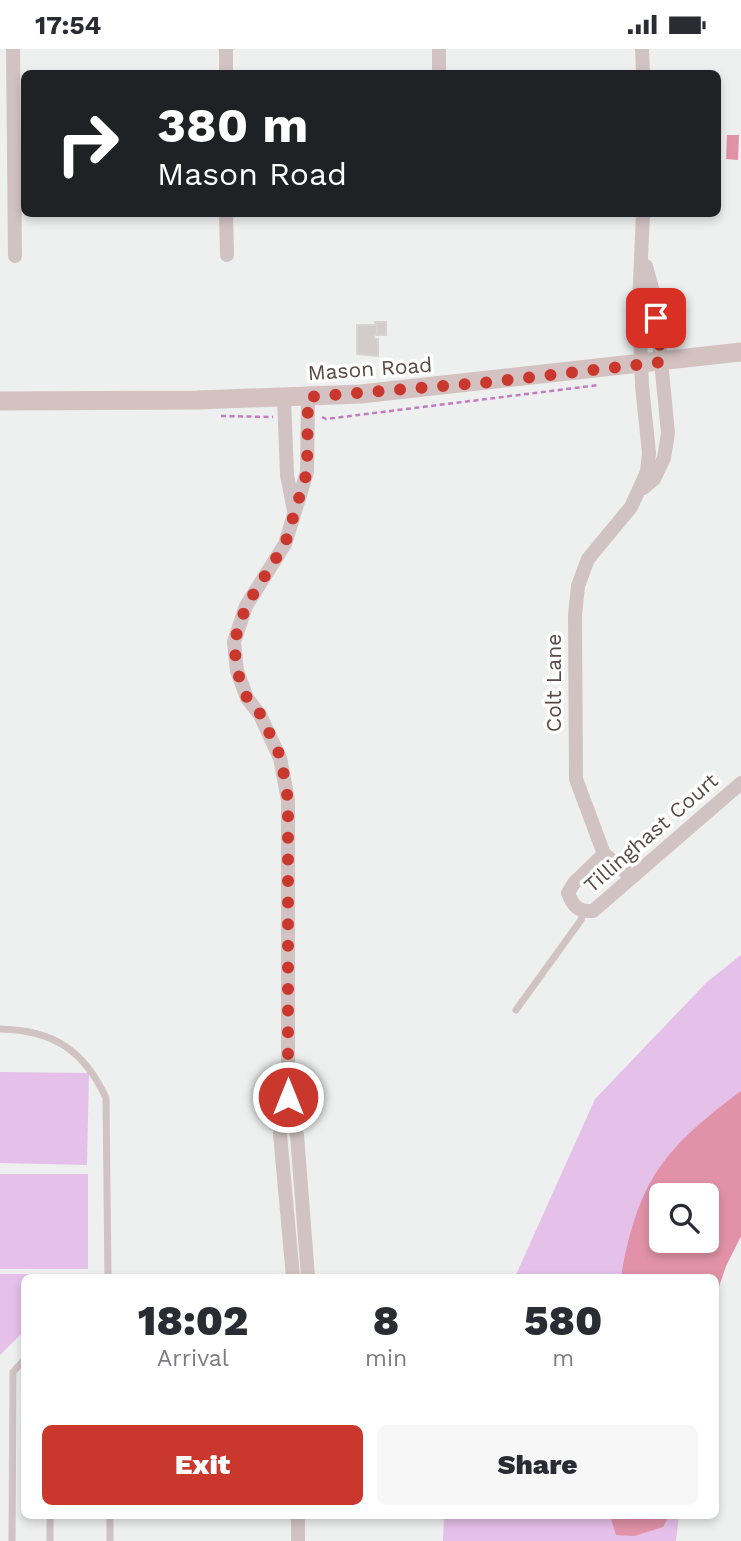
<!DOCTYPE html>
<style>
body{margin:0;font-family:"Work Sans",sans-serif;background:#f7f7f7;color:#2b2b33;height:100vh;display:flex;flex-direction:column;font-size:26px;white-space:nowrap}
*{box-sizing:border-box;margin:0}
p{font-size:23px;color:#7c7c81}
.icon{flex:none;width:38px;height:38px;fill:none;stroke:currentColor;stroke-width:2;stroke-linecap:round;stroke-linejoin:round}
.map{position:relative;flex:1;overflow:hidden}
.sheet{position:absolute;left:21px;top:1225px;width:698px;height:245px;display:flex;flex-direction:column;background:#fff;border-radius:10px;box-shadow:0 4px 10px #0003}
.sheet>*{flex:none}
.hud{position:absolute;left:21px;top:21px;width:700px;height:147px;border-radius:10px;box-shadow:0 4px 10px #0003;background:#202124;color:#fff;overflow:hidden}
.buttons{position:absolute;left:649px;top:1134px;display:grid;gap:14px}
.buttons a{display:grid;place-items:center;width:70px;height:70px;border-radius:10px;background:#fff;box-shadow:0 4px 10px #0003;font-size:35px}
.pin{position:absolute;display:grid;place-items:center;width:60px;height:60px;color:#fff;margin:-30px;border-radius:14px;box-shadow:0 4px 10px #0006}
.me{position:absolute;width:77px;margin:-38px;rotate:0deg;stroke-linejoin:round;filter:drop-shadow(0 0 5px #0008)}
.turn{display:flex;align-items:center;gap:24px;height:147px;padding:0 21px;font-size:32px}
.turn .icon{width:91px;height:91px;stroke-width:2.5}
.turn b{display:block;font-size:49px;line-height:60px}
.eta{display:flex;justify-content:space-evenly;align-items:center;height:119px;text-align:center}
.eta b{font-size:42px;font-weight:800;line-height:49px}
.cta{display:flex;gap:14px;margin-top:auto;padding:14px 21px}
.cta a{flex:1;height:80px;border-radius:10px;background:#ca382d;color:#fff;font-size:28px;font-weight:800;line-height:80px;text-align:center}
.cta a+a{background:#f7f7f7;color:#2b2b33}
.status{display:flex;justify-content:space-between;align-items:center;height:49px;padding:0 35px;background:#fff;direction:ltr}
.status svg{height:19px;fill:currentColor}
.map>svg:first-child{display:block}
</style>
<div class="status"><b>17:54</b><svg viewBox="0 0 49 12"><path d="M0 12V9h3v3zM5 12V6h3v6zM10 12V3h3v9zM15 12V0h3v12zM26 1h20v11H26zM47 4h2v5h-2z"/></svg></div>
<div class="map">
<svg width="741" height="1492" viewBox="0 0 741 1492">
<rect width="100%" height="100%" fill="#edf0ef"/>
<g fill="#e5c0e9" fill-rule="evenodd">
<path d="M741,906V1187L726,1217L716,1246V1228H515L595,1050L707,933ZM662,1146H707V1192H662Z"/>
<path d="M0,1023L89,1024L87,1116L0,1114Z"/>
<rect x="0" y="1125" width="88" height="95"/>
<path d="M0,1225H88V1228H24V1282L0,1306Z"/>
<path d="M444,1467H679L676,1492H443Z"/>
</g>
<g fill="#e192a8" fill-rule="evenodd">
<path d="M727,86H739L738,111L726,110Z"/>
<path d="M741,1042V1187L726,1217L716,1246V1228H621C638,1132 663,1100 741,1042ZM707,1146V1192H662V1146Z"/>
<path d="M610,1467V1466L669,1467L663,1478L634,1487L616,1486Z"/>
</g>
<g fill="#d2cccc" stroke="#d8d3d2" stroke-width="2">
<path d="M375,273H386V286H377Z"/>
<path d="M357,276H377V286H374V290H378V307L357,305Z"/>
</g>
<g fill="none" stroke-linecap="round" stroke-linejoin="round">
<g stroke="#c37cc2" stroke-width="2.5" stroke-dasharray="5 3.5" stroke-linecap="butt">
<path d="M221,367L273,368"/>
<path d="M322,368L326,370L599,336"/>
</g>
<g stroke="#d1c2c3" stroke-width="7">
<path d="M516,961L581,871L583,863"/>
<path d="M0,980C53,981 84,1001 106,1049L108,1228"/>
<path d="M50,1466V1492"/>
<path d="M110,1466V1492"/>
<path d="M12,1492L13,1323L24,1311"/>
</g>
<g stroke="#d1c2c3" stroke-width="14">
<path d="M13,0L15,207"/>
<path d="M439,0V24"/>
<path d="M642,0L643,24"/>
<path d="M226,24V0"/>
<path d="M226,164L227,206"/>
<path d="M284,349L287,426L294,462"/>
<path d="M643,439L654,430L664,409L668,384L655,250L646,217"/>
<path d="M604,805L574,834L568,844C573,857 578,863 593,862L741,734"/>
<path d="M632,828L604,805L576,730L575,566L578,537L588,510L631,458L647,423L649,404L642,337L639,256L643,164"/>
<path d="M289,1053L297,1086L308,1228"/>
<path d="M293,1228L280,1085L288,1048V751L280,709L260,666L247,649L237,622L234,593L246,557L285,495L307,423L308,348"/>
<path d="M298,1492V1466"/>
</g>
<path stroke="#d4c2c2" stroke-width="19" d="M0,352L198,351L361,345L741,303"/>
</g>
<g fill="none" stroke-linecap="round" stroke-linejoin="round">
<path stroke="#ca382d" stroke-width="12" stroke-dasharray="0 21.6" d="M288,1048V751L281,709L261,666L247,649L237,622L234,593L246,557L285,495L307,423L308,348L481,334L662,313L656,269"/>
</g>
<g text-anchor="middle" stroke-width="7" stroke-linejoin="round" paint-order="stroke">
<g font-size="21" fill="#584848" stroke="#fff">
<text transform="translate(370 320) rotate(-4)" y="7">Mason Road</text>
<text transform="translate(554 634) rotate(-90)" y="7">Colt Lane</text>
<text transform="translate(651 784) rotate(-41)" y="7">Tillinghast Court</text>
</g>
</g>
</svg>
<div class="buttons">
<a><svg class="icon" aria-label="search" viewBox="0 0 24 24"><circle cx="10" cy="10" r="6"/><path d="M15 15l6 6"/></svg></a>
</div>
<div class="pin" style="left:656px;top:269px;background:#d93025"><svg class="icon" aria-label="arrive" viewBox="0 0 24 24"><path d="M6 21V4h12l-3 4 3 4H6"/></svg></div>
<svg class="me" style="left:288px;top:1048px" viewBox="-20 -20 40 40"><circle r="17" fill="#ca382d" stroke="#fff" stroke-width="3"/><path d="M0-11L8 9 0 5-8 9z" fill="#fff"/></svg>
<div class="hud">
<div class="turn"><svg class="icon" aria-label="right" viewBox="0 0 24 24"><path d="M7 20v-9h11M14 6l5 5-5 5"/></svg><div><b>380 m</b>Mason Road</div></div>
</div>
<section class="sheet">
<div class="eta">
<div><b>18:02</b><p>Arrival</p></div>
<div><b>8</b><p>min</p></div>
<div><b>580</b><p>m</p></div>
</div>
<div class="cta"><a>Exit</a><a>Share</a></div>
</section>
</div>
